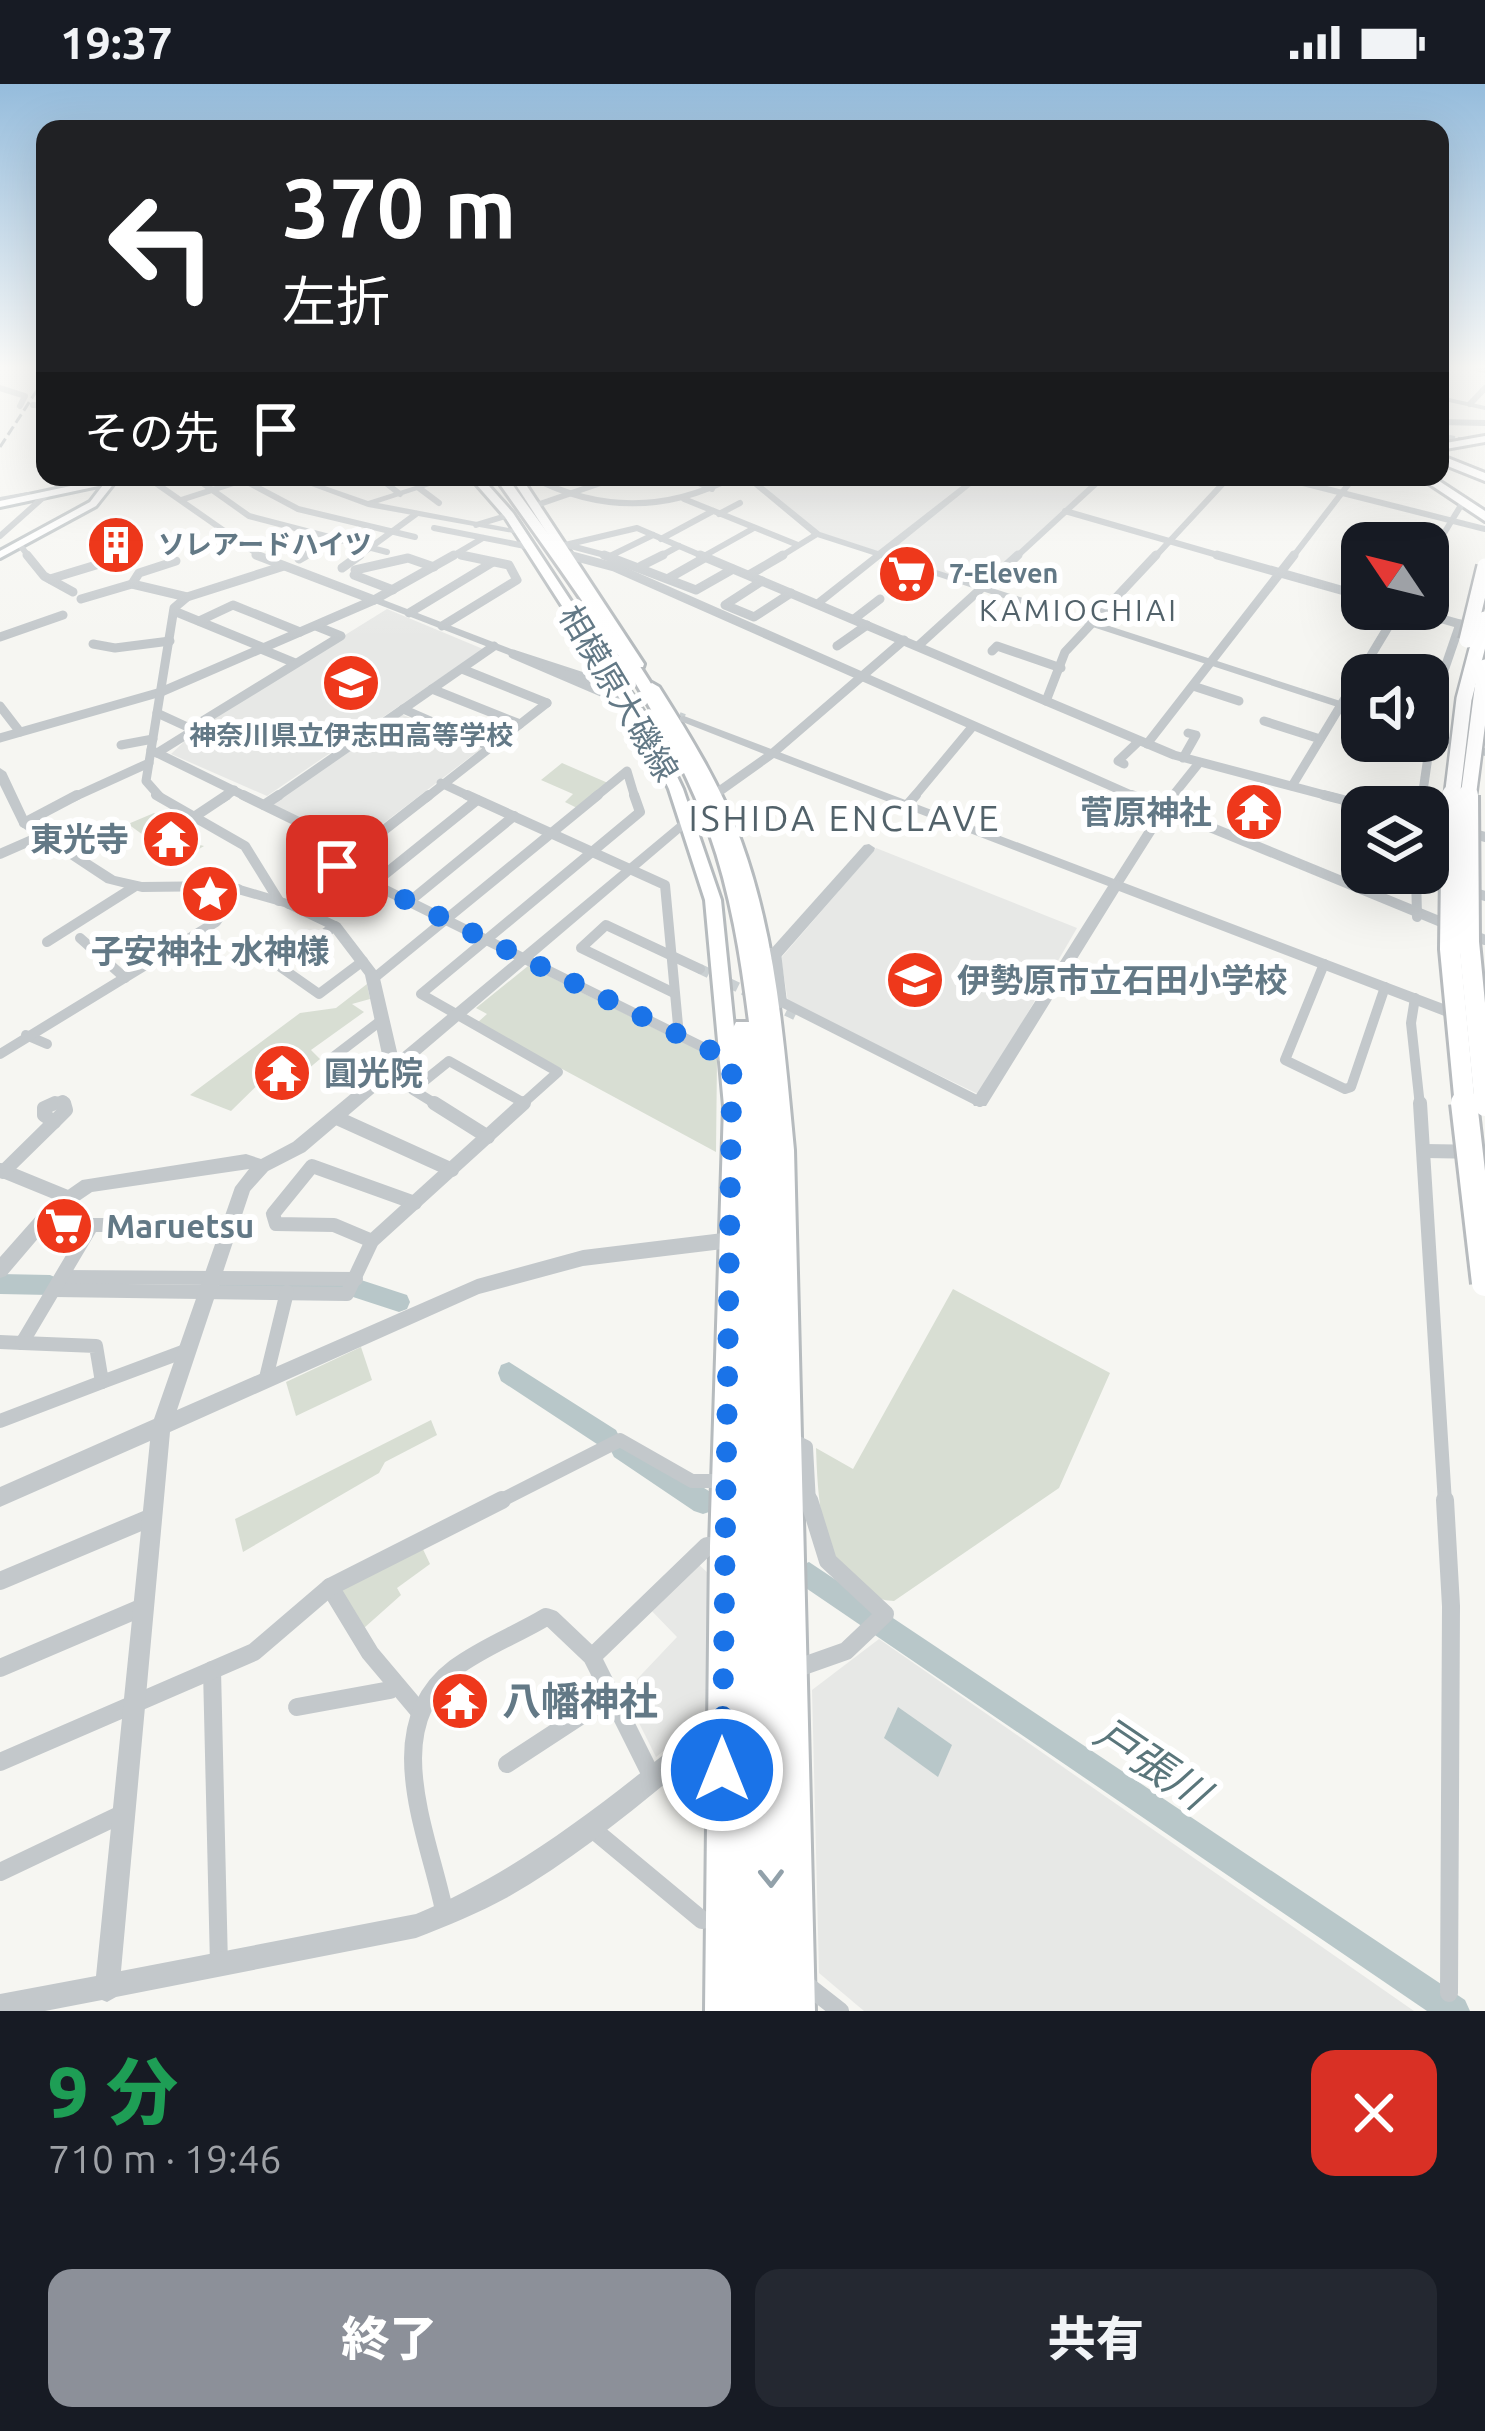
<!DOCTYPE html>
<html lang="ja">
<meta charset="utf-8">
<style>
body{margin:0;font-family:Ubuntu,"Noto Sans JP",sans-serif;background:#242831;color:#f1f3f6;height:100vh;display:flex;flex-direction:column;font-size:45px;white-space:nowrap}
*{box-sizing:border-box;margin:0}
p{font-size:39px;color:#9ea1a6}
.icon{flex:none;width:66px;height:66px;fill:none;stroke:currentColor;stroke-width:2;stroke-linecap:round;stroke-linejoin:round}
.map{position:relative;height:1927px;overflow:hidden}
.drawer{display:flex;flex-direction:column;background:#171b24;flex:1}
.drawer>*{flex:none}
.banner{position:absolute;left:36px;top:36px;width:1413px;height:366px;border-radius:24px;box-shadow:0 12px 48px #0002;background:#202124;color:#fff;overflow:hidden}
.needle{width:78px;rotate:305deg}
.buttons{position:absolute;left:1341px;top:438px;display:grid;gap:24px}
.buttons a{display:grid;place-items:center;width:108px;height:108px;border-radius:24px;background:#171b24;box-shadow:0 12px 48px #0002;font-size:60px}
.pin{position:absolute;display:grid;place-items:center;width:102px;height:102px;color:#fff;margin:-51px;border-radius:24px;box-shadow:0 6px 18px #0006}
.me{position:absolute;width:132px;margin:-66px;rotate:0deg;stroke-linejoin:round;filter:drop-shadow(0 0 9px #0008)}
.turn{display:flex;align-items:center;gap:42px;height:252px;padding:0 48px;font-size:54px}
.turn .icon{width:156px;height:156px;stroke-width:2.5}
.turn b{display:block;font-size:84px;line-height:102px}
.then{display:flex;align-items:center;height:114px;padding:0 48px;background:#0003;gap:24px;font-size:45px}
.round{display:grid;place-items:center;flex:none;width:126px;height:126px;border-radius:24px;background:#242831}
.head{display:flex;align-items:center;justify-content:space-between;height:204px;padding:0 48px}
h1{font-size:72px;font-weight:800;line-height:90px;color:#1e9e55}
.primary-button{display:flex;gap:24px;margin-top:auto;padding:24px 48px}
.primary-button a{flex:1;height:138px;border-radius:24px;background:#8c9099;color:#fff;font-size:48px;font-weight:800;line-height:138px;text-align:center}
.primary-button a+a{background:#242831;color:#f1f3f6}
.status{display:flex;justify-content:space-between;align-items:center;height:84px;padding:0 60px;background:#171b24;direction:ltr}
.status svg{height:33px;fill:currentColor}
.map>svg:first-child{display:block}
</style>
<div class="status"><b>19:37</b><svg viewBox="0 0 49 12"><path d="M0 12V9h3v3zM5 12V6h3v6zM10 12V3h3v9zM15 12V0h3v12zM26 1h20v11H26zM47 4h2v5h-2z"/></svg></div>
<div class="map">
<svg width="1485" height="1927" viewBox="0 0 1485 1927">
<rect width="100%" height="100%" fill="#f6f6f2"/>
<g fill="#e7e8e6">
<path d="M750,393H1101L981,501L812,446Z"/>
<path d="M387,525L483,565L267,712L171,670L205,638Z"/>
<path d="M401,630L482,664L355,761L272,721Z"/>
<path d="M876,764L1077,844L980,1011L788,918L781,874Z"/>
<path d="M696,1478L710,1491L708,1631L656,1673L624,1609L677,1553L649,1524Z"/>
<path d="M879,1555L1414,1927H864L819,1889L812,1606Z"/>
</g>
<g fill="#d8ded3">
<path d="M562,679L608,699L577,724L565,718L573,710L541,696Z"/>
<path d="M154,729L200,761L204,762L179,777L128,740Z"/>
<path d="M528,882L717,975L716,1068L477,939L487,930L476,924Z"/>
<path d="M367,900L370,915L352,920L364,928L311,966L320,975L307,986L285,974L231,1027L190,1011L300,929L336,924Z"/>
<path d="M953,1205L1110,1289L1059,1404L894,1517C820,1513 818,1416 816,1364L853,1385Z"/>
<path d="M361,1263L372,1296L296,1332L286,1298Z"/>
<path d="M431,1336L437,1351L385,1378L379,1389L243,1468L235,1435Z"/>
<path d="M421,1461L430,1480L397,1504L401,1511L364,1544L340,1504Z"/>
</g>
<path fill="#b8c7c9" d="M898,1623L952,1661L938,1693L884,1654Z"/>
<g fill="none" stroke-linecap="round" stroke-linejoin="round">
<g fill="#b8c7c9" fill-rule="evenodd">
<path d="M0,1190L50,1191L57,1194L61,1201L57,1208L50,1211L0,1210Z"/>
<path d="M229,1191L341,1193L350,1199L358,1195L407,1211L410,1218L407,1225L399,1228L350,1212L349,1209L341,1213L229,1211L222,1208L218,1201L222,1194Z"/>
<path d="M509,1278L616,1346L620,1354L630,1357L712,1409L715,1418L712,1427L703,1430L694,1427L614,1373L610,1365L600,1362L501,1297L498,1289L501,1281Z"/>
<path d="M809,1478L1465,1916L1470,1927H1427L800,1500L796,1491L800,1482Z"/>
</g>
<path stroke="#cad0d2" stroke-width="6" stroke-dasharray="6 3" stroke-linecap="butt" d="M1440,352L1474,359"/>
<path stroke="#cad0d2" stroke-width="10" stroke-dasharray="10 6" stroke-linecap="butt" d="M700,885L799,933"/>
<path stroke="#cad0d2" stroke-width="10" stroke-dasharray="10 6" stroke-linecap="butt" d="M619,610L684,635"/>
<g stroke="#b5bcbf" stroke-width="6">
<path id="secondary" d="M113,393H131L115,398L96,422L0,474V467L90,418L103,401L0,423V417Z"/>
</g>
<g stroke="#b6bbbe" stroke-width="6">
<g id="primary">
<path d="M470,393H481L513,429L653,642L683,705L721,816L742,1022L734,1462L737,1927H705L710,1462L724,1022L705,816L669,705L639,642L505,433Z"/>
<path d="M511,393H521L644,580L643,583H633Z"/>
<path d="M652,599L659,603C690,652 721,702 741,757C777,856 784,962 794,1066L815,1927H783L774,1066L765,949L747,833L726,758L700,698L645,603Z"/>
</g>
</g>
<g stroke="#b7bbbe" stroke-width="6">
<g id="motorway">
<path d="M1485,352V358L1440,366V360Z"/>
<path d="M1440,371L1485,389V397L1440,379Z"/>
<path d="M495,393H507C600,523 707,656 747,814C768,898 774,983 777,1069L790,1927H730L733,944L736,938H749C741,874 731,810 709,748C661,618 574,506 495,393Z"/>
<path d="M1419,393H1433L1485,427V437Z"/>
</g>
</g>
<g stroke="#c3c8cb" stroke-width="6">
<path d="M1479,285L1485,286"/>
<path d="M0,304L25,312L20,322"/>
<path d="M1470,320L1485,304"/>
<path d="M33,321L45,322"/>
<path d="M1440,338L1485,339"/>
<path d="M147,393L263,474"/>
<path d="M194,393L249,432L387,468"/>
<path d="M238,393L298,425L415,453"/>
<path d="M378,393L400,410"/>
<path d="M532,393C598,428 667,428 733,393"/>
<path d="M686,393L712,405"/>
<path d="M948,393L970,399"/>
<path d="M1279,393L1485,445"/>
<path d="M419,404L439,419"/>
<path d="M684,415L798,461"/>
<path d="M0,416L28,411"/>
<path d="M181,416L243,396"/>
<path d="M534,422L618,393"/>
<path d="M1065,427L1228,474"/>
<path d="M719,430L740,419"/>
<path d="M476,441L509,431"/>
<path d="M434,444L530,463"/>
<path d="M0,452L47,410"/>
<path d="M661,455L713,427"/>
<path d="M19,460L30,474"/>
<path d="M561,462L637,444L707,474"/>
<path d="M571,462L616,474"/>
<path d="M459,470L475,474"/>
<path d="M567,470L580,474"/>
<path d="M612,471L653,451"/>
<path d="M704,472L754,444"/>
<path d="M119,474L134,469"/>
<path d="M301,474L331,454"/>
<path d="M356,474L416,430"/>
<path d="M449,474L483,454"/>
<path d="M657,474L679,462"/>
<path d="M778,474L817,450"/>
<path d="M1015,474L1103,393"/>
<path d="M1154,474L1229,393"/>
<path d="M1292,474L1354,393"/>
<path d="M1429,474L1463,418"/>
</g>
<g stroke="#c3c8cb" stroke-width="9">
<path d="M27,471L44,492L73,508"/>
<path d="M256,471L374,516L454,471"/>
<path d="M569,471L614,483L1138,714"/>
<path d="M604,471L696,506L733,485"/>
<path d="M700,471L1174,671L1336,714"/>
<path d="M1217,471L1362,512"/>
<path d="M299,475L306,471"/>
<path d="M1428,476L1431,471"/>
<path d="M641,482L663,471"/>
<path d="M342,484L360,471"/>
<path d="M355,486L408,474L434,483"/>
<path d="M354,491L393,506"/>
<path d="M749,491L783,471"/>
<path d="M669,494L706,473"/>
<path d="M50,495L129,471"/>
<path d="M762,497L725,521L754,533L791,509"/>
<path d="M132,500L139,489L176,477"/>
<path d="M81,515L132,500L187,513"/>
<path d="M1407,525L1467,542"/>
<path d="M174,527L264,564"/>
<path d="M409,529L493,478"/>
<path d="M854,535L880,515"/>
<path d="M199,537L233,521L300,548"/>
<path d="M442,542L517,496L509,481L461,471"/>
<path d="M0,553L63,531"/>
<path d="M93,560L115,564L170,557"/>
<path d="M837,562L867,541"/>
<path d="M918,562L1018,471"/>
<path d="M261,565L295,579"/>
<path d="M992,567L997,562L1061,584"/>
<path d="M462,585L547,619"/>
<path d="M616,596L599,598L513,570L611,612H626"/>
<path d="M1193,602L1239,617"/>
<path d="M432,605L520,640"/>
<path d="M1046,617L1065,568L1156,471"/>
<path d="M0,622L20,648"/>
<path d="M403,625L490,663"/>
<path d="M157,629L194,646L157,669"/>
<path d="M1264,637L1320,655"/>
<path d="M191,644L341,552L316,542"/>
<path d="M0,654L161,608L374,516"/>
<path d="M1147,660L1294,471"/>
<path d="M121,661L153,655"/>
<path d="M151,666L249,714"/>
<path d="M773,669L904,556"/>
<path d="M1183,674L1196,651L1188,649"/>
<path d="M1124,680L1118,677L1139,657"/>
<path d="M441,699L473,714"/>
<path d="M1292,702L1399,525"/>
<path d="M72,714L149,679"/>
<path d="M161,714L146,697L174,524L187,513L284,482"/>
<path d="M223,714L234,706"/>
<path d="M275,714L494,562"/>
<path d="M426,714L547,619"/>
<path d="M594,714L627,687L635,714"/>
<path d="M913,714L973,642"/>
<path d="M1171,714L1199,679"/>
<path d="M1422,714L1438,604L1460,540"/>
</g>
<g stroke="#c3c8cb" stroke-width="10">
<path d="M156,711L245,762L279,817"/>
<path d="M243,711L354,765"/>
<path d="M467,711L665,801L679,952"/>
<path d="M1132,711L1485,856"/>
<path d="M1324,711L1371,723"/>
<path d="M264,721L279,711"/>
<path d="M907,721L916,711"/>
<path d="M1421,723L1423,711"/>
<path d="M194,733L227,711"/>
<path d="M1428,738L1485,753"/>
<path d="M24,739L77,711"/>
<path d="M0,770L41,752"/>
<path d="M337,782L731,977"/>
<path d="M1346,782L1360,720"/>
<path d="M1416,789L1417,833"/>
<path d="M1416,792L1485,812"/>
<path d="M374,799L477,716"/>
<path d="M1116,801L1173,711"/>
<path d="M410,817L514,732"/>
<path d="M289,820L429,711"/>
<path d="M335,842L279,882L319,910L363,877"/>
<path d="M80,854L125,894"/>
<path d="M47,858L134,803"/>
<path d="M769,869H776L782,918"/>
<path d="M1324,880L1285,976L1345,1005L1351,1003L1385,903"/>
<path d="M373,895L598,711"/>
<path d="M674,909L581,864L606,841L700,885"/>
<path d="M1415,914L1411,939L1420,1022"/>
<path d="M769,923L782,918L980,1018"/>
<path d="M26,951L47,960"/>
<path d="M0,970L216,838L238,805"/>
<path d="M367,1006L328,977L383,935"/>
<path d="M48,1022L63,1016L65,1022"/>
<path d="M439,1022L413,1006L449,977L524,1019"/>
<path d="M520,1022L558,988L421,910L640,728L634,711"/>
</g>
<g stroke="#c3c8cb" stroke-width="14">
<path d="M434,1019L488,1053"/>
<path d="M1420,1019L1445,1419"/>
<path d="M335,1033L452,1086"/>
<path d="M54,1038L44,1031V1024L55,1019"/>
<path d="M54,1038L66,1026L64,1019"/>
<path d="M1425,1067L1485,1068"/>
<path d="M1,1086L67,1113"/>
<path d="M3,1088L54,1038"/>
<path d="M372,1157L334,1141L276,1140L273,1130L312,1082L415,1119"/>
<path d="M62,1193L356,1195"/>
<path d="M54,1206L347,1210L372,1157L524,1019"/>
<path d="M0,1258L22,1259L92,1141H229"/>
<path d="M22,1259L96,1262L102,1298L185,1267"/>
<path d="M266,1294L287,1208"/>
<path d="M0,1337L102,1298"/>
<path d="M790,1355L806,1363L809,1419"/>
<path d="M496,1419L620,1356L692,1397H724"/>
</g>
<g stroke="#c3c8cb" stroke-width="18">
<path d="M1445,1416L1451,1522L1449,1909"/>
<path d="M0,1497L152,1433"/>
<path d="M330,1503L370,1569L418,1626"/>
<path d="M592,1573L707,1462H722"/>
<path d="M0,1584L143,1523"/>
<path d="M795,1585L846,1567L885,1530L828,1477L809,1416"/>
<path d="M212,1586L219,1881"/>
<path d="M297,1623L390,1606L395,1600"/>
<path d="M0,1678L254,1568L330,1503L502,1416"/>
<path d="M507,1680L614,1610"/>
<path d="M590,1743L702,1836"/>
<path d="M0,1788L122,1730"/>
<path d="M445,1831C430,1753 376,1644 455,1584C483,1563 516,1551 546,1533L552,1535L592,1573L652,1693"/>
<path d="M803,1898L840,1927"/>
</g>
<g fill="#c3c8cb" fill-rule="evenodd">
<path d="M1440,312L1485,322V326L1440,316Z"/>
<path d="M287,393H299L368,417L444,393H457L378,419L524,447L519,450L368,423Z"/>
<path d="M743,393H752L820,448L878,467L973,393H982L887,470L1362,624V631L881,474L821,522H813V518L873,471L814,452Z"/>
<path d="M376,513L615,605L616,607L607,609L372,518L371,516Z"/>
<path d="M684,632L1470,930L1472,934L1470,938H1460L1119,807L986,1022H974L972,1018L974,1014L1108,802L774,674L718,714H710V708L764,670L680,637V633Z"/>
<path d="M1428,647L1485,664V672L1428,654Z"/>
<path d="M0,684L6,688L29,737L115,792L142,798L227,797L294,817L340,839L379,890L398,972L684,734H692L694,737L305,1068L268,1087L250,1107L177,1326L477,1195L583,1166L731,1148L737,1151L740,1156L737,1161L731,1164L583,1182L479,1210L170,1348L121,1887L416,1830C529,1784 619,1705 714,1631L722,1628L730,1631L733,1639L730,1647C658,1704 589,1767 508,1813C479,1829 447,1842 416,1854L116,1913L107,1918L102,1916L45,1927H0V1910L96,1892L150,1357L0,1423V1403L154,1335L235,1103L249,1085L92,1108L58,1131L6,1192L0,1194V1173L46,1121L82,1096L246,1070L261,1075L293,1058L387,980L383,975L365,891L330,845L284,823L227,807L142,808L106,799L20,742L0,701Z"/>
<path d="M869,760L875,764L874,767L781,873H771L769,869L771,865L864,761Z"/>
</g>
<use href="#secondary" fill="#fff" fill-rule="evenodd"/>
<use href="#primary" fill="#fff" fill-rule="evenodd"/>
<use href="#motorway" fill="#fff" fill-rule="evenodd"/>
<path stroke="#a3abb0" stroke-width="3" stroke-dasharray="10 4.5" stroke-linecap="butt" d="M0,363L45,294"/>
<g stroke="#b7bbbe" stroke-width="20" stroke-linecap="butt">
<g id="motorway-bridge-far2">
<path d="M1467,556L1485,482"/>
<path d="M1452,714L1464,615L1485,535"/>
<path d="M1468,714L1485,583"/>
</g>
</g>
<g stroke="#b7bbbe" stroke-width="26" stroke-linecap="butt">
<g id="motorway-bridge-far1">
<path d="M1452,711L1450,865L1465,1022"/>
<path d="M1468,711L1469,858L1485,1022"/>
</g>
</g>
<g stroke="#b7bbbe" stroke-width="32" stroke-linecap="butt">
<path id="motorway-bridge" d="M1464,1019L1485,1199"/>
</g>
<use href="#motorway-bridge-far2" stroke="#fff" stroke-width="15"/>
<use href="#motorway-bridge-far1" stroke="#fff" stroke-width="20"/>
<use href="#motorway-bridge" stroke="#fff" stroke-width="26"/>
</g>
<defs><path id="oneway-chevron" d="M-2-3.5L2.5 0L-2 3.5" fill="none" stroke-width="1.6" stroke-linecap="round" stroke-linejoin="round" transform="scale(3)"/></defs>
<use stroke="#92a1aa" href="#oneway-chevron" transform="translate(771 1794) rotate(89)"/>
<linearGradient id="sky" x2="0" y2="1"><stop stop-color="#95bcdc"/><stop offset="0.51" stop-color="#fbfbf9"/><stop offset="1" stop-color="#fbfbf9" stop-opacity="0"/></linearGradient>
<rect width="1485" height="555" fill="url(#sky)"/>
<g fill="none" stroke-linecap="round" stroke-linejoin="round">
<path stroke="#1a73e8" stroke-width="21" stroke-dasharray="0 37.8" d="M337,782L732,977L722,1686"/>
</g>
<defs>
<g id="building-disc" transform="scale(3)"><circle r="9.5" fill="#ee381b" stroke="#fff"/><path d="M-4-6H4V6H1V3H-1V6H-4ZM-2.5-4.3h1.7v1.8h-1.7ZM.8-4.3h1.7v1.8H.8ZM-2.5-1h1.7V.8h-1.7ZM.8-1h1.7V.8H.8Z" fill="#fff"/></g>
<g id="supermarket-disc" transform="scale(3)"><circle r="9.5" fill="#ee381b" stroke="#fff"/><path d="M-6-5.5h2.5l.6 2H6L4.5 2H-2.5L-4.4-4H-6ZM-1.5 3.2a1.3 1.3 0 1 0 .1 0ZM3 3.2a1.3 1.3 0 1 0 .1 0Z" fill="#fff"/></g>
<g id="school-disc" transform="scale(3)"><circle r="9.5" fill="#ee381b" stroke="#fff"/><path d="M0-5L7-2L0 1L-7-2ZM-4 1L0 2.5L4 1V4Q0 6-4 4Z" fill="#fff"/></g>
<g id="temple-disc" transform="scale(3)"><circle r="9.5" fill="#ee381b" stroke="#fff"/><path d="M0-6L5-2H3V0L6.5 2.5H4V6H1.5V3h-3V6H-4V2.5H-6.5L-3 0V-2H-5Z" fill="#fff"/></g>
<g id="sight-disc" transform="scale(3)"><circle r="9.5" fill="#ee381b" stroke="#fff"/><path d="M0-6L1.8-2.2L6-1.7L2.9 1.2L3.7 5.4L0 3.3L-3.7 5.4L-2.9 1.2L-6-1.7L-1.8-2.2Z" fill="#fff"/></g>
</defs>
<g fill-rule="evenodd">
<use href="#building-disc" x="116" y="461"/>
<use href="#supermarket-disc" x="907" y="490"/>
<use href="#school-disc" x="351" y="599"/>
<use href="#temple-disc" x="1254" y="728"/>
<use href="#temple-disc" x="171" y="755"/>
<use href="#sight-disc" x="210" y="810"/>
<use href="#school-disc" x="915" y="896"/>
<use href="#temple-disc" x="282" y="989"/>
<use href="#supermarket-disc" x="64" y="1142"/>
<use href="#temple-disc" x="460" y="1617"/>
</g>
<g text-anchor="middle" stroke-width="12" stroke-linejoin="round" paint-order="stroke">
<g font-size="27" font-weight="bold" fill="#637986" stroke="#fff" text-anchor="start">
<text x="158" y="470">ソレアードハイツ</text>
<text x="949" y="499">7-Eleven</text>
<text x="351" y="661" text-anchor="middle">神奈川県立伊志田高等学校</text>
</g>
<g font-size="30" letter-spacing="3" fill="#52626a" stroke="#fff">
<text x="1079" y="537">KAMIOCHIAI</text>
</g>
<g font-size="33" fill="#637986" stroke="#fff">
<text transform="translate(619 609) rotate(59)" y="12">相模原大磯線</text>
</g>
<g font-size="33" font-weight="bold" fill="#637986" stroke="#fff" text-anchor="start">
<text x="1212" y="740" text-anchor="end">菅原神社</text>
<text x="129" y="767" text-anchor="end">東光寺</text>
<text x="210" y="879" text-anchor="middle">子安神社 水神様</text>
<text x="957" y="908">伊勢原市立石田小学校</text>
<text x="324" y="1001">圓光院</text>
<text x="106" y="1154">Maruetsu</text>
</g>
<g font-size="36" letter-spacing="3" fill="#52626a" stroke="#fff">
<text x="845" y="747">ISHIDA ENCLAVE</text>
</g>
<g font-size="39" font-weight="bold" fill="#637986" stroke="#fff" text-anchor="start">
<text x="502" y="1631">八幡神社</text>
</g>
<g font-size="42" font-style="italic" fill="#5a767b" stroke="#fff">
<text transform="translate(1152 1679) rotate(34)" y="15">戸張川</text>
</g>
</g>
</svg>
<div class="buttons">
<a><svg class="needle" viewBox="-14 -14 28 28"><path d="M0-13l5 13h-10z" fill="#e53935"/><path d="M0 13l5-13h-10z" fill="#9ea1a6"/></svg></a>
<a><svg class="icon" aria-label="sound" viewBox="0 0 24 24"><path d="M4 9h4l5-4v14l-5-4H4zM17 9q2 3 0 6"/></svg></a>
<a><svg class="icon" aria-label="layers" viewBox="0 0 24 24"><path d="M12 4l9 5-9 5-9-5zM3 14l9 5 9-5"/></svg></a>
</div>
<div class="pin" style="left:337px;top:782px;background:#d93025"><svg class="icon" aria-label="arrive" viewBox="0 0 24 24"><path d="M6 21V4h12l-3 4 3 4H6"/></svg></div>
<svg class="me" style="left:722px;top:1686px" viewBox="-20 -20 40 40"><circle r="17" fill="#1a73e8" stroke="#fff" stroke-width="3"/><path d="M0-11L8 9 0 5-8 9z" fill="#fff"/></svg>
<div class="banner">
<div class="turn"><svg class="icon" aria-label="left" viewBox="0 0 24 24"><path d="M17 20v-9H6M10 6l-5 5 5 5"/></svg><div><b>370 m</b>左折</div></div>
<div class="then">その先<svg class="icon" aria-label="arrive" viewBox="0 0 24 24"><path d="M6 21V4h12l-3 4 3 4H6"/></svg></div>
</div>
</div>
<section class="drawer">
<div class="head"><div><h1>9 分</h1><p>710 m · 19:46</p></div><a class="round" style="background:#d93025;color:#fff"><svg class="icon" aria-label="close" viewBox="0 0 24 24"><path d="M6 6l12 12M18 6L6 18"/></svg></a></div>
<div class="primary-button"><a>終了</a><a>共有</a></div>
</section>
